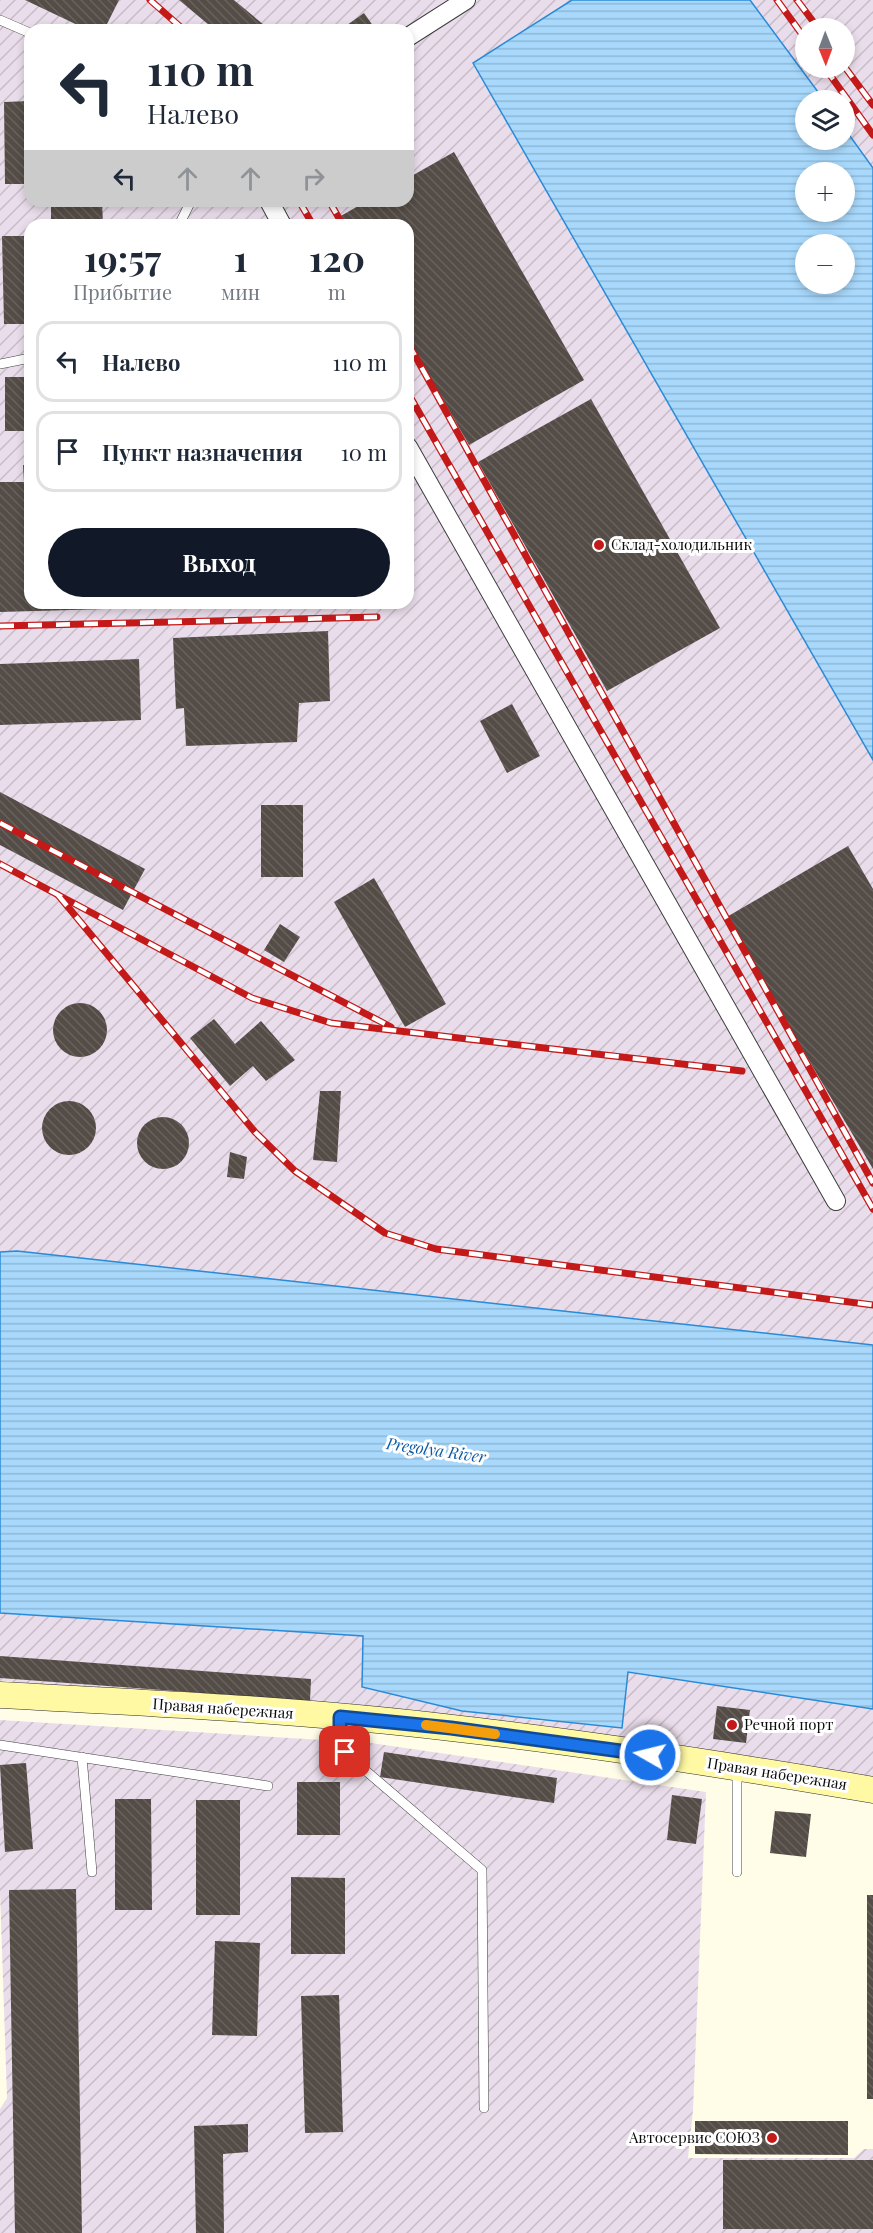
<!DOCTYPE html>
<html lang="ru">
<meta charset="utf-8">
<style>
body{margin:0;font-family:"Playfair Display",serif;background:#f2f2f3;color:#1f2937;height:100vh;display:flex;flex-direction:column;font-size:22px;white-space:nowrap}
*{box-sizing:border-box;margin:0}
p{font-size:20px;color:#747a83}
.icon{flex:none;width:33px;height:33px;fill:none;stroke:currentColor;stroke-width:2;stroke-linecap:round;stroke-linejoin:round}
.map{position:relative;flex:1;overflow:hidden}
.sheet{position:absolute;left:24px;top:219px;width:390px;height:390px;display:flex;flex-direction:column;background:#fff;border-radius:18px;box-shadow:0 3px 9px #0003}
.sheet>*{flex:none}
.banner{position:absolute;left:24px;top:24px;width:390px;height:183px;border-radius:18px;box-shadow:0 3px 9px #0003;background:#fff;color:#1f2937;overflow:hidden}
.needle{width:39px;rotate:179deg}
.buttons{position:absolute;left:795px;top:18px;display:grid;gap:12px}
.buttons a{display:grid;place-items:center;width:60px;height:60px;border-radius:50%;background:#fff;box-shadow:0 3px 9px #0003;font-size:30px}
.pin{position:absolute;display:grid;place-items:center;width:51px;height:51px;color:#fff;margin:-26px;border-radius:12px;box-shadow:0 3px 9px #0006}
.me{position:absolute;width:66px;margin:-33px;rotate:278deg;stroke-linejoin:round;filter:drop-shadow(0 0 4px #0008)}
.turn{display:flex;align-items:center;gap:21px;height:126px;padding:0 24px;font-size:27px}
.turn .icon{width:78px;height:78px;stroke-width:2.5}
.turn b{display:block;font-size:42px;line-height:51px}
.lanes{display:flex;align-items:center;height:57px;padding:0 24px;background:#0003;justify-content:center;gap:30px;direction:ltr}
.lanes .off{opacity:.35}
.eta{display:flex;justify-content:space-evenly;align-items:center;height:102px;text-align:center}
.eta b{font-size:36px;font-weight:700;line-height:42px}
.action{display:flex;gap:12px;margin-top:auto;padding:12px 24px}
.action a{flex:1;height:69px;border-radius:36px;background:#111827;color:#fff;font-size:24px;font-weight:700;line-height:69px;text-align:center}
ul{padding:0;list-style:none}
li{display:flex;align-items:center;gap:18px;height:81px;margin:0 12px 9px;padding:0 12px;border:3px solid #e0e1e3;border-radius:18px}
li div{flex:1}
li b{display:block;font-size:22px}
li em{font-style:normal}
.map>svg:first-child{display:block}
</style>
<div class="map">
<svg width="873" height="2233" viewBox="0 0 873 2233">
<defs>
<pattern id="industrial-furrows" width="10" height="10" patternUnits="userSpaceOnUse" patternTransform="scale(1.5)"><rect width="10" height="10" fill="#eaddeb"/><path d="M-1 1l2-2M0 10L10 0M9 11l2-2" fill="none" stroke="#c7bcc8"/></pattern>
<pattern id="water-rules" width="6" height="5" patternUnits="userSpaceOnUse" patternTransform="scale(1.5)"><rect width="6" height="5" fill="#a8d8fb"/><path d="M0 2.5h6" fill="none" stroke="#8fb8d6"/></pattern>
<pattern id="building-back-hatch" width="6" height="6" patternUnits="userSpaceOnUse" patternTransform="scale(1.5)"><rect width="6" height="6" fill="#544c46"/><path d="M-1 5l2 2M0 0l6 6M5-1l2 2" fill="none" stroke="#68615c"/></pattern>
</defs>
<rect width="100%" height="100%" fill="#fffce8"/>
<g fill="url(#industrial-furrows)" fill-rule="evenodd">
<path d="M0,0H572L473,64L873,760V1345L17,1251L0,1252ZM30,30H408V201H30ZM30,225H408V603H30Z"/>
<path d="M750,0H873V168L845,129L844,100H824ZM806,28H844V68H806Z"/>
<path d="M0,1613L363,1636L362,1687L462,1711L544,1721L628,1672L873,1709V1778L360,1709L0,1681Z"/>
<path d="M0,1720L371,1743L706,1792L693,2110L688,2158H854L864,2149H873V2233H0V2109L7,2098L0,1891Z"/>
</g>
<g fill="url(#water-rules)" stroke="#298ad8" stroke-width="1.5" fill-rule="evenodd">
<path d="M572,0H750L824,100H806V140H844L845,129L873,168V760L473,63ZM806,172H844V212H806ZM806,244H844V284H806Z"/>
<path d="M17,1251L873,1345V1709L628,1672L622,1728L462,1711L362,1687L363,1636L0,1613V1252Z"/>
</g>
<g fill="url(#building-back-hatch)">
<path d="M25,0H119L104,30H88Z"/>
<path d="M179,0H234L270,30H215Z"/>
<path d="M364,13L376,30H340Z"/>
<path d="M30,101V184H5L4,102Z"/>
<path d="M454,152L584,380L469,445L408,339V225H343L339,217L367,201H408V178Z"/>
<path d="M51,201H102L103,225H51Z"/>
<path d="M2,236H30V324H4Z"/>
<rect x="5" y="377" width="25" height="54"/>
<path d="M591,399L720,628L607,691L478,462Z"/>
<path d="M23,465H30V603H141V608L0,612V482H24Z"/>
<path d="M328,631L330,701L299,703L297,742L186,746L184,708L176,709L173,638Z"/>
<path d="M139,659L141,720L0,725V664Z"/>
<path d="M512,704L540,756L507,773L480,721Z"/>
<path d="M0,792L145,869L123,910L0,845Z"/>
<rect x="261" y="805" width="42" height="72"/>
<path d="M848,846L873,889V1169L725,918Z"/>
<path d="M374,878L446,1004L405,1027L334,902Z"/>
<path d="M280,924L300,937L284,962L264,950Z"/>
<circle cx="80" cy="1030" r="27"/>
<path d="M214,1019L235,1044L261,1021L295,1060L266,1081L253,1066L230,1086L190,1038Z"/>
<path d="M320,1091H341L337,1162L313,1160Z"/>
<circle cx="69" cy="1128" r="27"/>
<circle cx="163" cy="1143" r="26"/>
<path d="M230,1152L247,1157L244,1179L227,1177Z"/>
<path d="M0,1656L311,1679L310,1701L0,1678Z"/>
<path d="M717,1706L750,1710L746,1743L713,1739Z"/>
<path d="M384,1752L557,1778L554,1803L380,1777Z"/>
<path d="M26,1763L33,1849L5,1852L0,1765Z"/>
<rect x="297" y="1782" width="43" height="53"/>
<path d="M672,1795L702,1799L696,1844L667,1840Z"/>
<path d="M115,1799H151L152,1910H115Z"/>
<rect x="196" y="1800" width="44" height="115"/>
<path d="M775,1811L811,1814L806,1857L770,1853Z"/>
<path d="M291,1877L345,1878V1954H291Z"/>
<path d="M76,1889L82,2233H15L9,1890Z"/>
<rect x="867" y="1895" width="6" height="204"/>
<path d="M215,1941L260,1943L257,2036L212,2035Z"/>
<path d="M339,1995L343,2132L305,2133L301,1996Z"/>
<path d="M695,2121H848V2155L695,2154Z"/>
<path d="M248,2124V2152L223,2154L224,2233H196L194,2126Z"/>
<rect x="723" y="2160" width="150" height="69"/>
</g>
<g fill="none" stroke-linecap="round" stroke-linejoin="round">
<g stroke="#3e3e3e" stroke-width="10">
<g id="service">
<path d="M0,20L30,33"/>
<path d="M179,225L191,201"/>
<path d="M0,364L30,358"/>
<path d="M340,1717V1735L345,1753L482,1870L484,2108"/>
<path d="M0,1745L268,1786"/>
<path d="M82,1757L92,1872"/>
<path d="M737,1872V1770"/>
</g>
</g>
<g stroke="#3e3e3e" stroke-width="20">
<g id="minor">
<path d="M408,37L466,0"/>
<path d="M269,201L282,225"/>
<path d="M408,447L836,1201"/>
</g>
</g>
<g stroke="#2d2d2d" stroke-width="27">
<path id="secondary" d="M0,1695C151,1703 302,1710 452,1728C593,1744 733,1766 873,1790"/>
</g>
<use href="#service" stroke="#fff" stroke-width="9"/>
<use href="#minor" stroke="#fff" stroke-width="18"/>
<use href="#secondary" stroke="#fff9a3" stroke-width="26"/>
<g stroke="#c41919" stroke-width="7">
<g id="rail">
<path d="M150,0L184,30"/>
<path d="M777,0L806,40"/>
<path d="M797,0L818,28"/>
<path d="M844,66L873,105"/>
<path d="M825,68L873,135"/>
<path d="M299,201L313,225"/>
<path d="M329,201L343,225"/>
<path d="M408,343L873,1183"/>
<path d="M408,393L873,1209"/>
<path d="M0,626L377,617"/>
<path d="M0,823L391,1027"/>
<path d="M0,864L252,998L331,1023L742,1071"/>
<path d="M58,895L255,1132L295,1171L385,1233L436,1249L873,1305"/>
</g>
</g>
<use href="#rail" stroke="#fff" stroke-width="4.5" stroke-dasharray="14" stroke-linecap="butt"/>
</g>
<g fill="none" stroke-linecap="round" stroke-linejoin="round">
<g stroke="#114b97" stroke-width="15">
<path id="route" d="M345,1752L340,1735V1717L451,1728L650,1755"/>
</g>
<use href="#route" stroke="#1a73e8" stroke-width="10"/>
<path stroke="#f59e0b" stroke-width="10" d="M426,1725L495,1734"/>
</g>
<g fill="#c41919" stroke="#fff" stroke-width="2">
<circle cx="599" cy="545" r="6"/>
<circle cx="732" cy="1725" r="6"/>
<circle cx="772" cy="2138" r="6"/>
</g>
<g text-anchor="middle" stroke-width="6" stroke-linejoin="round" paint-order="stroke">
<g font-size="15" fill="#0b0b0b" stroke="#fff" text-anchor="start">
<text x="611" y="550">Склад-холодильник</text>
<text x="744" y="1730">Речной порт</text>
<text x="760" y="2143" text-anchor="end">Автосервис СОЮЗ</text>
</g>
<g font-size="15" fill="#0b0b0b" stroke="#fff">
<text transform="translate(223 1709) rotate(4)" y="5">Правая набережная</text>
<text transform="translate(777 1774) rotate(9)" y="5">Правая набережная</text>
</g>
<g font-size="16" font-style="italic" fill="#0c5aa5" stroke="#fff">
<text transform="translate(436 1450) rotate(8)" y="6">Pregolya River</text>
</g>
</g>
</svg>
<div class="buttons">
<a><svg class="needle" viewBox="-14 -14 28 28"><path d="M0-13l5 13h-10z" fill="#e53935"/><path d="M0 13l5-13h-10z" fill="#747a83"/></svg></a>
<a><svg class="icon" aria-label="layers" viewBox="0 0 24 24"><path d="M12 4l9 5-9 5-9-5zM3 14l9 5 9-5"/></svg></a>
<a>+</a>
<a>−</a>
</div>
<div class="pin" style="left:345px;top:1752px;background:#d93025"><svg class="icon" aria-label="arrive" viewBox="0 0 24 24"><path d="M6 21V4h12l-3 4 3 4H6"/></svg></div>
<svg class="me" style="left:650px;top:1755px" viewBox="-20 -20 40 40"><circle r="17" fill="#1a73e8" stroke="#fff" stroke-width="3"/><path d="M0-11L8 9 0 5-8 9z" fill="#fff"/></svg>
<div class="banner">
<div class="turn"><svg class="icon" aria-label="left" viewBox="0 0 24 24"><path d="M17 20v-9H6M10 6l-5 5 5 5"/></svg><div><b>110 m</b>Налево</div></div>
<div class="lanes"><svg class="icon" aria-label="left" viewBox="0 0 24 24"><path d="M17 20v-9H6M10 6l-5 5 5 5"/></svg><svg class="icon off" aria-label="ahead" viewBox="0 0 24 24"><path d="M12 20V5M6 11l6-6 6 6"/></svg><svg class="icon off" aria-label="ahead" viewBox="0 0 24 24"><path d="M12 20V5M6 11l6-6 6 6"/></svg><svg class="icon off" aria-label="right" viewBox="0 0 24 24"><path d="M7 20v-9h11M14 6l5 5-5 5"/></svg></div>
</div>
<section class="sheet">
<div class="eta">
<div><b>19:57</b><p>Прибытие</p></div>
<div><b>1</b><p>мин</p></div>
<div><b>120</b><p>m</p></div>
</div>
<ul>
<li><svg class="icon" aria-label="left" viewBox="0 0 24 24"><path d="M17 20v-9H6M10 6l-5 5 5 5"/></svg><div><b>Налево</b></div><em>110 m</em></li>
<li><svg class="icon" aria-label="arrive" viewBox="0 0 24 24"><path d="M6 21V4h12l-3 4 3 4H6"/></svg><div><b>Пункт назначения</b></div><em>10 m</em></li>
</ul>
<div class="action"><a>Выход</a></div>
</section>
</div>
